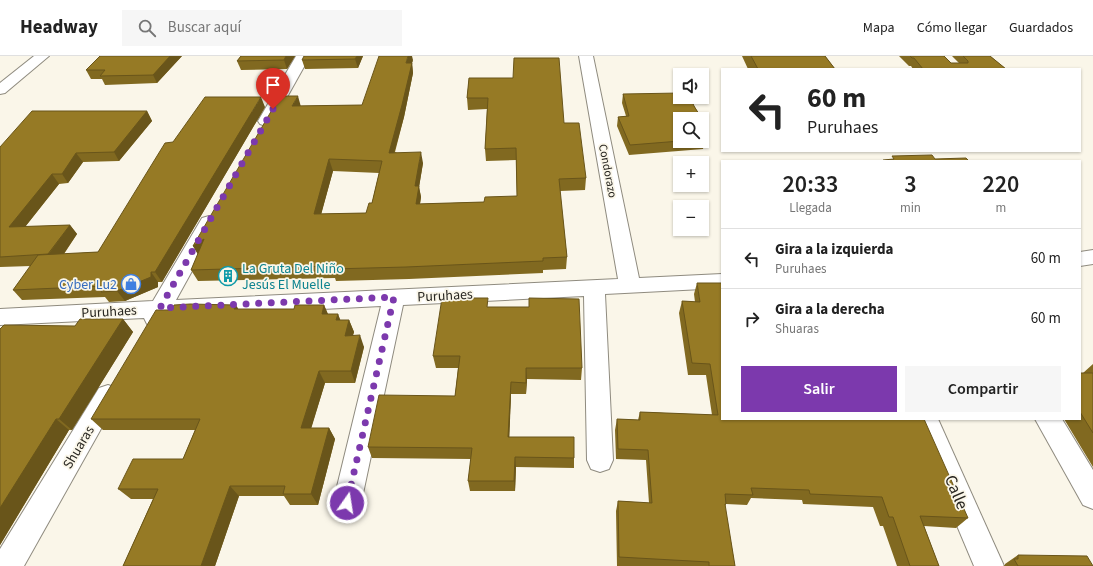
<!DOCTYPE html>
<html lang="es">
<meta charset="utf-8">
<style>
body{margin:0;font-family:"Source Sans 3",sans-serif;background:#f6f6f6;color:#222;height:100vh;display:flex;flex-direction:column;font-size:15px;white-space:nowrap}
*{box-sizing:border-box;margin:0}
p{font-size:13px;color:#767676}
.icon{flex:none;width:22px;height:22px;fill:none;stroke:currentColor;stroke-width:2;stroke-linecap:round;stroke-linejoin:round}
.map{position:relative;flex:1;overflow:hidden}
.side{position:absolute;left:721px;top:104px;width:360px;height:260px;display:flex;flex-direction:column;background:#fff;border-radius:0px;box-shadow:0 1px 3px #0004}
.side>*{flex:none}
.top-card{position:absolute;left:721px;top:12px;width:360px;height:84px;border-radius:0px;box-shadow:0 1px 3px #0004;background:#fff;color:#222;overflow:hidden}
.controls{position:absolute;left:673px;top:12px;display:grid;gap:8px}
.controls a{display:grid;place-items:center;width:36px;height:36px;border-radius:0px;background:#fff;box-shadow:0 1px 3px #0004;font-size:20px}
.pin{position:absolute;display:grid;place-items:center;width:34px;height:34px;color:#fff;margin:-41px -17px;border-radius:50% 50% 50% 0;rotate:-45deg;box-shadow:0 0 4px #0007}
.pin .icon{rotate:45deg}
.me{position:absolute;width:44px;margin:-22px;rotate:13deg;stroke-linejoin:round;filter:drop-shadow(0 0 3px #0008)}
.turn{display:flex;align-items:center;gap:14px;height:84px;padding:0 20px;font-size:18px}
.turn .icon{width:52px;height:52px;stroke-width:2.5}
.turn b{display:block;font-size:28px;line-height:34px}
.eta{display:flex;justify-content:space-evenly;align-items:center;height:68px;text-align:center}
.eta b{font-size:24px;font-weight:600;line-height:28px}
.primary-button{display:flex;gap:8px;margin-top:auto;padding:8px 20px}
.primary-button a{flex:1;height:46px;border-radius:0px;background:#7c39ad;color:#fff;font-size:16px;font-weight:600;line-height:46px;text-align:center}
.primary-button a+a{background:#f6f6f6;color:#222}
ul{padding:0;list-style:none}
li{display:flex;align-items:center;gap:12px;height:60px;padding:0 20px;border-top:1px solid #e0e0e0}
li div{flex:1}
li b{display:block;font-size:15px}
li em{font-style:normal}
header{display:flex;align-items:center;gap:24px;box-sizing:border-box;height:56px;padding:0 20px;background:#fff;border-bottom:1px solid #e0e0e0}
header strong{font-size:19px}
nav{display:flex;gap:22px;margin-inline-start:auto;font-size:14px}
.search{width:280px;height:36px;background:#f6f6f6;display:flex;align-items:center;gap:10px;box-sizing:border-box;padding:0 14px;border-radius:0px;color:#767676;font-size:15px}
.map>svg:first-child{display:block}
</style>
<header>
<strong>Headway</strong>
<div class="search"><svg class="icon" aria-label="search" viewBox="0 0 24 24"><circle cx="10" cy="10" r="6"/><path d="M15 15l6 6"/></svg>Buscar aquí</div>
<nav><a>Mapa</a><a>Cómo llegar</a><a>Guardados</a></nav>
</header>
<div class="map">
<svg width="1093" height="510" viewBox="0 0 1093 510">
<rect width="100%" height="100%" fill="#faf6e9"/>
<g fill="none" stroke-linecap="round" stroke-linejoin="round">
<g stroke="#8f8b7f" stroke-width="2">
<g id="minor">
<path d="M34,0H49L5,37L0,38V27Z"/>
<path d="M296,0H310L272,68L266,70L260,68L258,65Z"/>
<path d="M579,0H593L639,222L722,218V232L605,238L613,404L609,413L600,416L591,413L587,404L584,240L403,249L361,447L357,457L347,461L337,457L333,447L381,250L167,261L163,268L155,270L147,268L144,262L0,269V253L153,245L202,162L209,160L216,162L219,166L176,244L618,223Z"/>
<path d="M1093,194V208L1080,210V196Z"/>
<path d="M108,329L117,332L120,339L24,510H0V493L99,332Z"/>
<path d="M912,363H938L1004,510H974Z"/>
<path d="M1035,363H1062L1093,414V453L1083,449Z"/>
</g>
</g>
<use href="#minor" fill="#fff" fill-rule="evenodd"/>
</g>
<g fill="#816920" fill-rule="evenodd">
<path d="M182,0L157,27L105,29L102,23H91L86,14Z"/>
<path d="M241,0H295L287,13L241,14L237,5Z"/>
<path d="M363,0L358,12L305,13L302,4Z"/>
<path d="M742,0H825L835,13H748Z"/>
<path d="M899,0H944L951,7H959L952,0H990L1006,13H913L911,10H909Z"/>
<path d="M413,4L412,7L413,17L404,61L395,96L423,107L419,131L421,141L420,148L484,146L517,140L516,104L486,105L485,93L487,53L468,54L467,42L469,22L564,67L586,122L585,134L560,135L567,201L566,213L543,214V217L409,223L336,225L335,222L198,225L191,214L198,198L193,190L301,50L362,49ZM333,115L379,117L372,147L366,157L321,158Z"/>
<path d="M623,38L694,50L707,71L705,80H703L705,83L703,93L629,99L617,70L618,61L626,60L622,47ZM702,63V85H680Z"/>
<path d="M265,51L162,226H158V231L125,245L109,246L105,241L22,244L13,234L31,210L0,211V91L147,55L152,65L119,105L83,106L68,127L59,128L25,171L70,169L77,178L64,198L98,196L173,86Z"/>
<path d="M697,227L722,363L968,462L956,472L924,470L939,510H897L883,470H880L873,451L803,448L802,444L751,442L747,449L726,448L725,450L735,510H617L616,455L618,445L649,447L646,404L616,403L615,374L617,363L638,364L640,356L712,359L706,319H688L679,257L682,245L695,246L694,238Z"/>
<path d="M324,249L328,258H338L340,264H349L354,276L353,279L364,291L355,327H325L311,372H329L335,383L318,449H290L284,440H239L215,510H123L153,443H131L118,433L183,403L195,374H103L91,363L238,253H294Z"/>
<path d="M489,251L582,312L581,324L527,323L526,338H511L509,381L574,402V412L516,411L515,435H470L468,425L471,403L372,402L368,391L455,340L458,312H436L433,300Z"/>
<path d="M123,263L133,276L72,374H69L0,489V273L75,270Z"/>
<path d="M1093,308V411L1064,363H1080V317H1083Z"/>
<path d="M1018,499L1093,510H1003L1005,509V508Z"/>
</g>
<g fill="#69551a">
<path d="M170,0H182L157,27L153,19Z"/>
<path d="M286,0H295L287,13L284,4Z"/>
<path d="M357,0H363L358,12L355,3Z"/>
<path d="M408,0H412L413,4L412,7L413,17L404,61L391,108L389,97L406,7Z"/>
<path d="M298,40L301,51L292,50Z"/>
<path d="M261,41L265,51L162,226L155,216Z"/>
<path d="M147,55L152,65L119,105L114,96Z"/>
<path d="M421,96L423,107L419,131L421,141L418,160L416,148L415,130Z"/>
<path d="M76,97L83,106L68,127L62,118Z"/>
<path d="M329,103L333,115L318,170L314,158Z"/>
<path d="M52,118L59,128L17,181L9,171Z"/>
<path d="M70,169L77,178L56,209L48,199Z"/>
<path d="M204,183L200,202L193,190Z"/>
<path d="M151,216L158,226V231L125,245L117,235Z"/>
<path d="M236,249L243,261L234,253Z"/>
<path d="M324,249L329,261L322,258Z"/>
<path d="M338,258L343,271L336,264Z"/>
<path d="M123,263L133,276L72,374L59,363Z"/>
<path d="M349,264L354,276L349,292L345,280Z"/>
<path d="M360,279L364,291L355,327L351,315Z"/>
<path d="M526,312L527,323L526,338Z"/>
<path d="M319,315L325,327L308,383L301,372Z"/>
<path d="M511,326V338L509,391L508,381Z"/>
<path d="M56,363L69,374L0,489V452Z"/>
<path d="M329,372L335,383L318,449L311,438Z"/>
<path d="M515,401L516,411L515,435L514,425Z"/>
<path d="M230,430L239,440L215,510H201Z"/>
</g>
<g fill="#967a25" stroke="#69551a" fill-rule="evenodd">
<path d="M100,0H170L153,19L100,20L105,14H86Z"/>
<path d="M241,0H286L284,4L237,5Z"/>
<path d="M304,0H357L355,3L302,4Z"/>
<path d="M379,0H408L406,7H412L402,49L389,97L421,96L415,130H419L416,148L484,146L485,141L517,140L516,92L485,93L488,42H467L469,22H513L514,2H559L564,67H579L586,122L559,123L567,201L543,202V205L406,211L331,213L332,210L191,214L204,183L193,190L280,40H298L292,50L362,49ZM329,103L382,105L372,147H369L366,157L314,158Z"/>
<path d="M751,0H825L835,13H758Z"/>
<path d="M910,0H944L951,7H968V5L963,0H990L1006,13H923L914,2H912Z"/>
<path d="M680,37V41H690L694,50L707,71H702V63H680V85L630,89L618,61L629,60L623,38Z"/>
<path d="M205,41H261L155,216H151V221L117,235L101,236L105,230L13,234L38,199L98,196L165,87L173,86Z"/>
<path d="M32,55H147L114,96L76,97L62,118H52L9,171L70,169L48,198L0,201V91Z"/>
<path d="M702,78L705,83H702Z"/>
<path d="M932,99L935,103L966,102L969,105H884L883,104L894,103L892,100Z"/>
<path d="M697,227H722V363H924L968,462L920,460L939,510H910L893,461H889L882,441L810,438L809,434L751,432L753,439L725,438L726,448H725L735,510H709V506L619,501L618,445L652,447L648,394L618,393L617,363L640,364V356L718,359L710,308L692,307L682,245L700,246Z"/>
<path d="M442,242H488L487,251H529V242L579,243L582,312H526V327L511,326L508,381H574V402L515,401L514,425H468L472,392L368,391L379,339L455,340L460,300H433Z"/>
<path d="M190,248L236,249L234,253H294L295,249H324L322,258H338L336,264H349L345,280L360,279L351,315H319L301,372H329L311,438H283L285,430H230L201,510H123L158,433H118L133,403H183L200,363H91L156,254H172L174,249Z"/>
<path d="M80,263H123L59,363H56L0,452V273L4,269L75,270Z"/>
<path d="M1080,317H1093V377L1080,356Z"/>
<path d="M1018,499L1087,500L1093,510H1018L1014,503H1018Z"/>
</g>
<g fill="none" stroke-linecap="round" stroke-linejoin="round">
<path stroke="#7c39ad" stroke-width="7" stroke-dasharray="0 12.6" d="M273,53L160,252L394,241L347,447"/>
</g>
<defs>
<g id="building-ring" transform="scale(1)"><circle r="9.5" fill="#faf6e9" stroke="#0f9aa8" stroke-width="1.5"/><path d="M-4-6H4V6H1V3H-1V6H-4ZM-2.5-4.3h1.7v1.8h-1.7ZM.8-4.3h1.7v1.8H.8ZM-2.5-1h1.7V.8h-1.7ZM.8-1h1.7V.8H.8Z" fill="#0f9aa8"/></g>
<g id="shop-ring" transform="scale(1)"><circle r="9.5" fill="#faf6e9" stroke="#3f7fe0" stroke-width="1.5"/><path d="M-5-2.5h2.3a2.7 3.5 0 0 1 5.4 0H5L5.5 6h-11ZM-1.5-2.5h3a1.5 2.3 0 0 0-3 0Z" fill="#3f7fe0"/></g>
</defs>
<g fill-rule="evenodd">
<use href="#building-ring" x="228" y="220"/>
<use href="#shop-ring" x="131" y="228"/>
</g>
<g text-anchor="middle" stroke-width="3.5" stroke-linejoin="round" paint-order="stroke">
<g font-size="12" fill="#282621" stroke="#faf6e9">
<text transform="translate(608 115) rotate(79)" y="4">Condorazo</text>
</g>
<g font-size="14" fill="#0d838f" stroke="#faf6e9" text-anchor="start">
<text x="242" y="217">La Gruta Del Niño<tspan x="242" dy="16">Jesús El Muelle</tspan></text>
</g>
<g font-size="14" fill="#366cbe" stroke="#faf6e9" text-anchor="end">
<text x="117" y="233">Cyber Lu2</text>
</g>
<g font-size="14" fill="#282621" stroke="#faf6e9">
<text transform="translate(445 239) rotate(-3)" y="5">Puruhaes</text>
<text transform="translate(109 255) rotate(-3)" y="5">Puruhaes</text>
<text transform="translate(78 391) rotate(-59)" y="5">Shuaras</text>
</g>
<g font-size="17" fill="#282621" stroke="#faf6e9">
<text transform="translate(957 436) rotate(67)" y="6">Calle</text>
</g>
</g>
</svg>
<div class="controls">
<a><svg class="icon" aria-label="sound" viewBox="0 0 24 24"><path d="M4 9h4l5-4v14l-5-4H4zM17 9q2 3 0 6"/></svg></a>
<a><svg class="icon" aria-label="search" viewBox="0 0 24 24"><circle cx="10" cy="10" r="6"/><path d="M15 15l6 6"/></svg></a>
<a>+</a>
<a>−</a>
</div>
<div class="pin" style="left:273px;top:53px;background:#d93025"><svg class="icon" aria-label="arrive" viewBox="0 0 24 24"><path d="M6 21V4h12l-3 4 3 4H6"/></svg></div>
<svg class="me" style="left:347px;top:447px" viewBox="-20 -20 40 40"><circle r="17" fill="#7c39ad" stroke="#fff" stroke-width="3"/><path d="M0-11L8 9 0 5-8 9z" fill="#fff"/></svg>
<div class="top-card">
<div class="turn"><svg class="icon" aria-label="left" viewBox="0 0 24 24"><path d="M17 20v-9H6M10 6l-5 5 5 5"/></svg><div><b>60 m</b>Puruhaes</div></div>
</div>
<section class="side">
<div class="eta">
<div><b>20:33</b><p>Llegada</p></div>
<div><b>3</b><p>min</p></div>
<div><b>220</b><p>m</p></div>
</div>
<ul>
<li><svg class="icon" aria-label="left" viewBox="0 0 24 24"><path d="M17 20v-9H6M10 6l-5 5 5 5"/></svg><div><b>Gira a la izquierda</b><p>Puruhaes</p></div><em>60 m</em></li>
<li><svg class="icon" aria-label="right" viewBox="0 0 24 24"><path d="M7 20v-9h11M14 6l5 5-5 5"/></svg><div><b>Gira a la derecha</b><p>Shuaras</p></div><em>60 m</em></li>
</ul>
<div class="primary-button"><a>Salir</a><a>Compartir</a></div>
</section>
</div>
